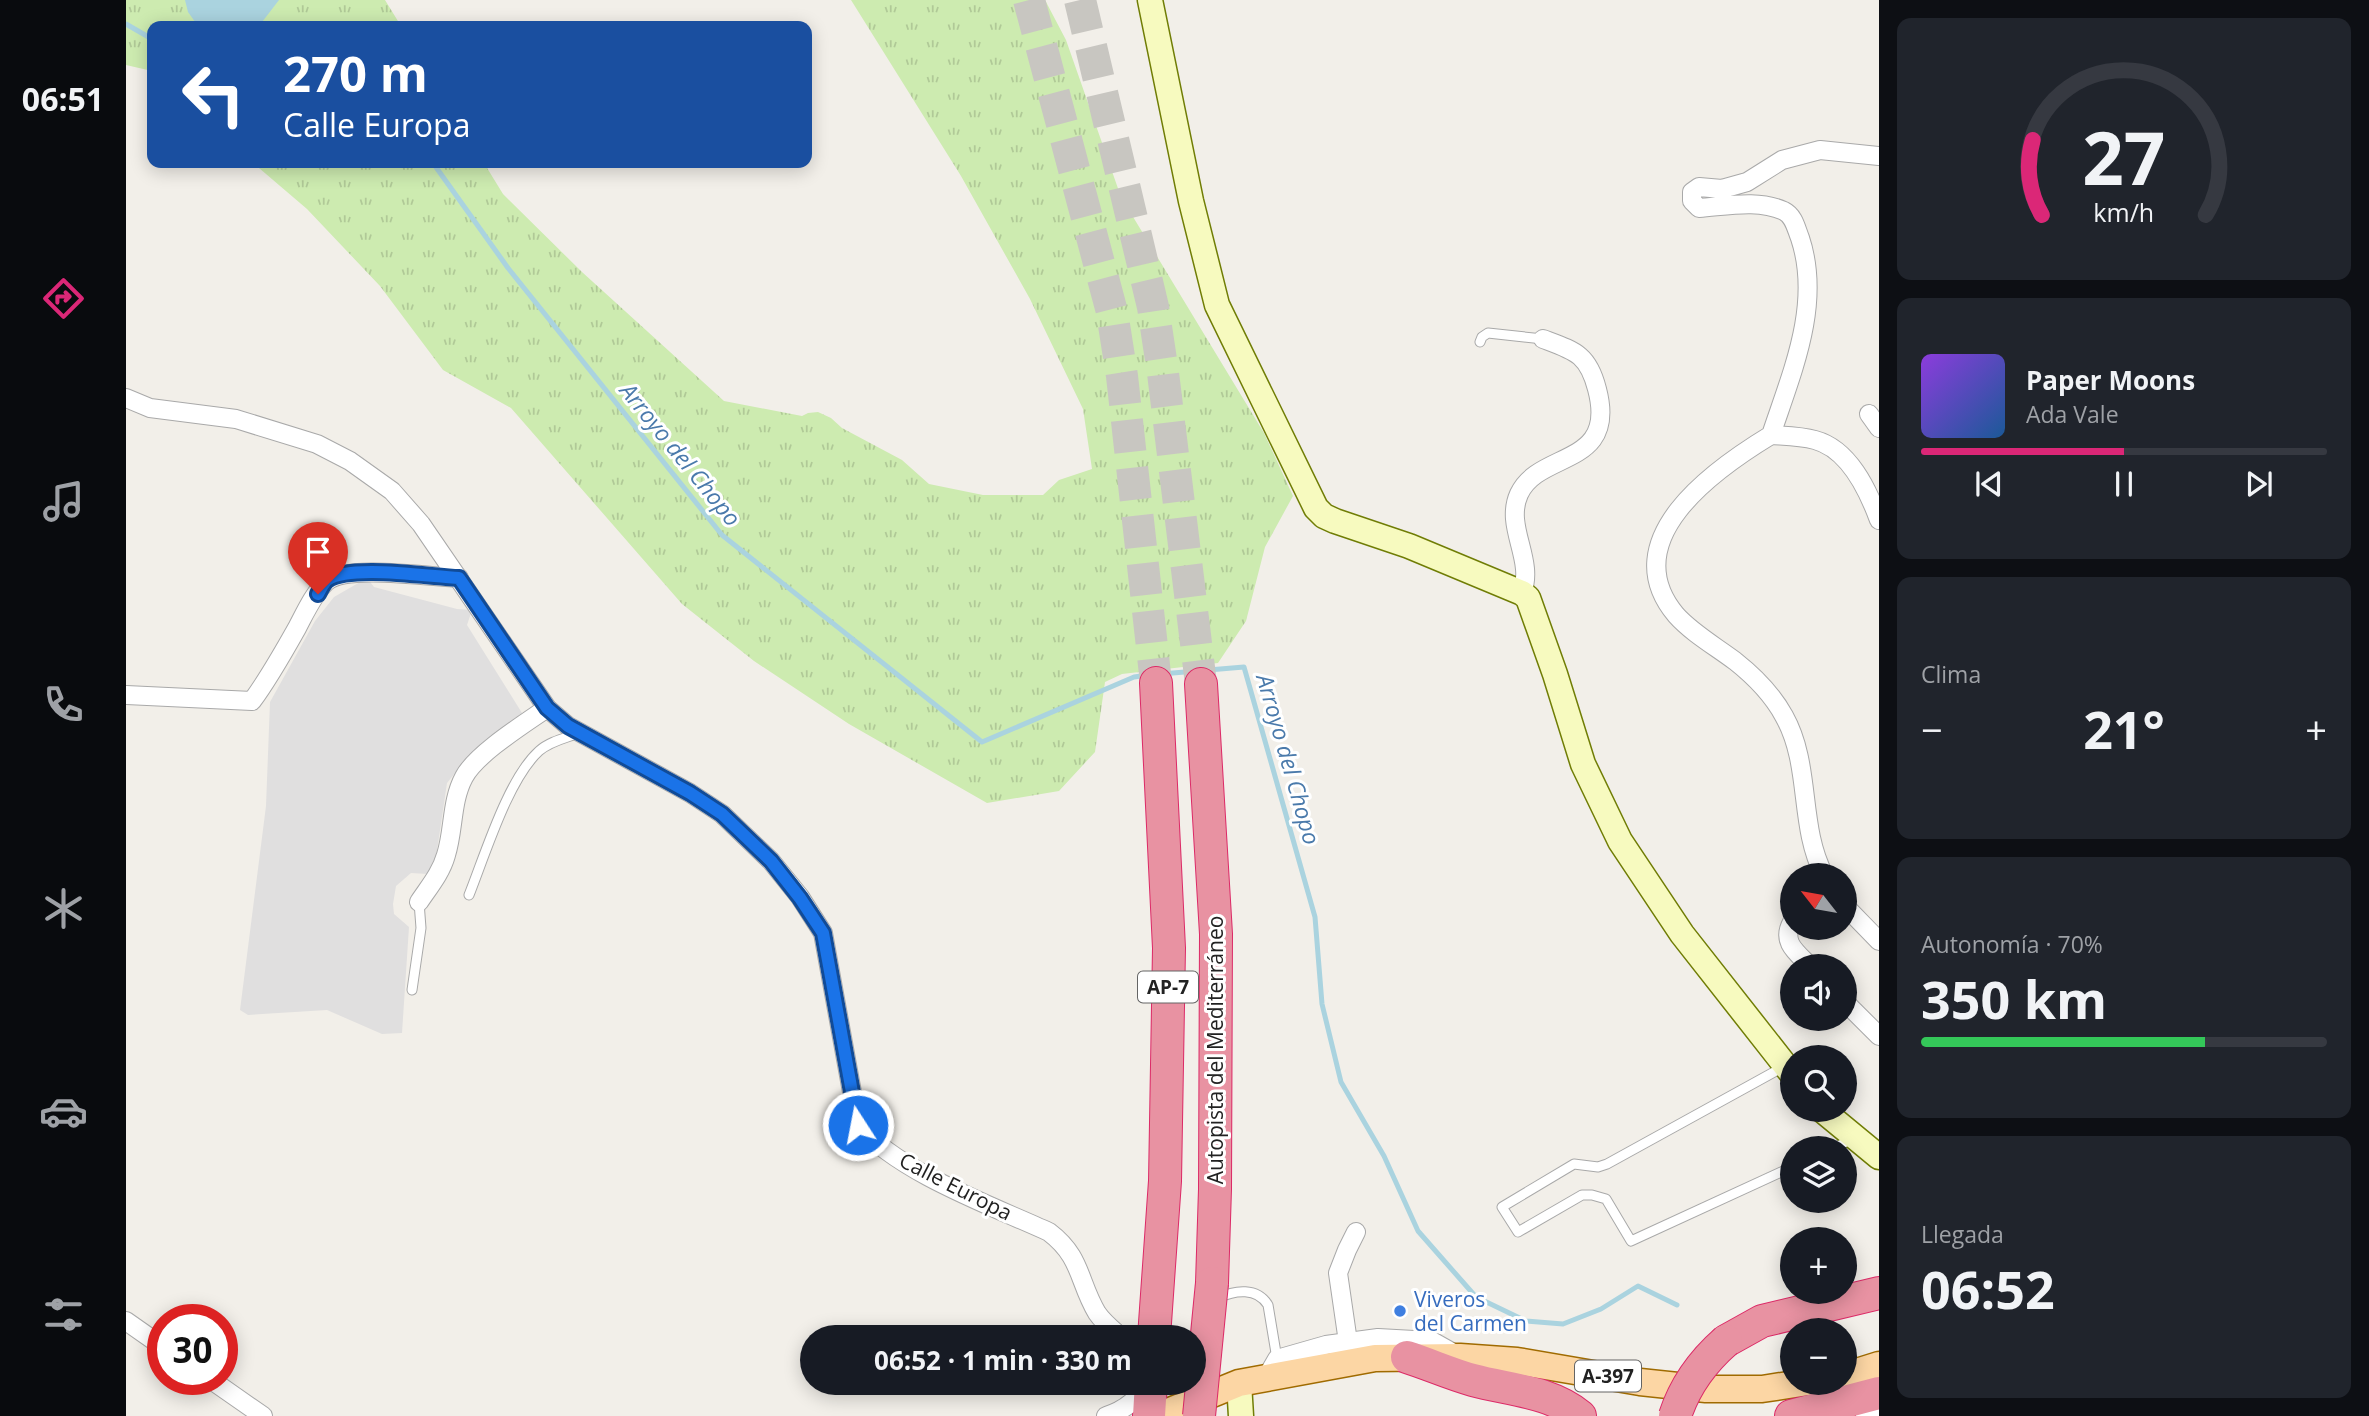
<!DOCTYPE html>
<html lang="es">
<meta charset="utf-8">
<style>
:root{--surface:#171b24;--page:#20242c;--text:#f1f3f6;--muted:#9ea1a6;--line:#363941;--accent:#db2777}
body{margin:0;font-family:"Open Sans",sans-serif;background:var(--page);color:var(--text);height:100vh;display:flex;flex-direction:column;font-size:26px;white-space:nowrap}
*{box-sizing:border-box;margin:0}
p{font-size:23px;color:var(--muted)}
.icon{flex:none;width:38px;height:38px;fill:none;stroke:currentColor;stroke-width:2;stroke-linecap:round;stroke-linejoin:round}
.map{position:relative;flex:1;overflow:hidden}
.panel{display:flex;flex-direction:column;gap:18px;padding:18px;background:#0d0f14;width:490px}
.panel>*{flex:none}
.banner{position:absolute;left:21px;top:21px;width:665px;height:147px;border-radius:14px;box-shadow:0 4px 18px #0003;background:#1a4fa0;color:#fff;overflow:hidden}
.needle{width:46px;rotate:301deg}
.tools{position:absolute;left:1654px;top:863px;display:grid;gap:14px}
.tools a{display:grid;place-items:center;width:77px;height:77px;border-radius:50%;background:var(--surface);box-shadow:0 4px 18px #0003;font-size:35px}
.speed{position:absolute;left:21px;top:1304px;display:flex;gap:14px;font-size:35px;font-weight:700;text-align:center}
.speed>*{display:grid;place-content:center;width:91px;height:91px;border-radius:50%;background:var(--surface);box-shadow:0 4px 18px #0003;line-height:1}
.speed .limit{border:10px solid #d22;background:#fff;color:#111}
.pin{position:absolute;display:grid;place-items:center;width:60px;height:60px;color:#fff;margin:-72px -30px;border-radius:50% 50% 50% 0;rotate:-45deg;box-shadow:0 0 7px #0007}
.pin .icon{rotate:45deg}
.me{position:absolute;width:77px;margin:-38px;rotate:349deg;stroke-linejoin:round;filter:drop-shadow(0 0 5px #0008)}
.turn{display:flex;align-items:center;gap:24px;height:147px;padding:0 21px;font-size:32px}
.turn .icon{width:91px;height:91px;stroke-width:2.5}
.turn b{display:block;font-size:49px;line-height:60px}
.big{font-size:52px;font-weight:700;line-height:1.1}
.panel .card{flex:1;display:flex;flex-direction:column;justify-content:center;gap:10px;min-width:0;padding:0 24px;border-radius:14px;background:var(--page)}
.panel .dial{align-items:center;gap:0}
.dial svg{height:182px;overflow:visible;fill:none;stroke:var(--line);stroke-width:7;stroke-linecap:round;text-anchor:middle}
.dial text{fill:var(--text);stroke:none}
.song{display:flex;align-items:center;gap:21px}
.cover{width:84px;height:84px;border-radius:10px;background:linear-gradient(135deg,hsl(270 70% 55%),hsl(210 70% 35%))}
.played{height:7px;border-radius:4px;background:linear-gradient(90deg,var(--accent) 50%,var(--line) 50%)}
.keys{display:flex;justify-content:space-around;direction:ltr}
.heat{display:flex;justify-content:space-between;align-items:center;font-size:38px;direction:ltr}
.charge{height:10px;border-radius:5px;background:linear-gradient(90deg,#34c759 70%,var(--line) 0)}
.trip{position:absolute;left:674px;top:1325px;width:406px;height:70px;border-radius:35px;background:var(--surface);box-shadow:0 4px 18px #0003;font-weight:700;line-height:70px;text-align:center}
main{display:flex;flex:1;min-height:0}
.dock{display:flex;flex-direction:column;width:126px;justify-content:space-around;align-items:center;background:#090b0e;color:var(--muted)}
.dock .icon{width:49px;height:49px}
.dock .selected{color:var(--accent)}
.dock b{font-size:32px;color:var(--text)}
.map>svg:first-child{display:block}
.residential{fill:#e0dfdf}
.grass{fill:url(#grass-tufts)}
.water{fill:#aad3df}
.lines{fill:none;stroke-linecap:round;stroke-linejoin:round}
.stream{stroke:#aad3df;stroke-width:5}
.highway-tunnel{stroke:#c8c6c1;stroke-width:32;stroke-dasharray:32 16;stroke-linecap:butt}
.lane-casing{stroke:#a9a9a9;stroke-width:11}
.street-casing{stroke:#a9a9a9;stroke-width:20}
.secondary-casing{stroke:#707d05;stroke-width:27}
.primary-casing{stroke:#a06b00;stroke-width:29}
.highway-casing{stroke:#dc2a67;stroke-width:34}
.lane{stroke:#fff;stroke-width:9}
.street{stroke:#fff;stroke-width:18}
.secondary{stroke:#f7fabf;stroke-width:24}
.primary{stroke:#fcd6a4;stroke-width:26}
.highway{stroke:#e892a2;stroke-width:32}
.highway-bridge-casing{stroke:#dc2a67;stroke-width:34;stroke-linecap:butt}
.highway-bridge{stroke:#e892a2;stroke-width:32}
.route-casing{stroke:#114b97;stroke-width:18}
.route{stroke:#1a73e8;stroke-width:12}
.shop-dot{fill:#3f7fe0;stroke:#fff;stroke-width:2.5}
.labels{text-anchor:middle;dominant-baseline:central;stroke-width:6;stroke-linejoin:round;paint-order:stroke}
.shield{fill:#fff;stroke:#646464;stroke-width:2}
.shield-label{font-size:19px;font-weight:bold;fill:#222}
.street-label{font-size:21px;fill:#222;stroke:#fff}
.shop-label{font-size:21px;fill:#366cbe;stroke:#fff;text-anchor:start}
.water-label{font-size:23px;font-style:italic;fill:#4a7aab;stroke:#fff}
</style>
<main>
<nav class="dock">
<b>06:51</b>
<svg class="icon selected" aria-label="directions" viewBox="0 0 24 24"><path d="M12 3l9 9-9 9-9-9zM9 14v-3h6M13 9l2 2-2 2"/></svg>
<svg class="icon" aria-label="music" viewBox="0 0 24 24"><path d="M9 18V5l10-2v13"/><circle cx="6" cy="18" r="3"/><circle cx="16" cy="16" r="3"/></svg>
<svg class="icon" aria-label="phone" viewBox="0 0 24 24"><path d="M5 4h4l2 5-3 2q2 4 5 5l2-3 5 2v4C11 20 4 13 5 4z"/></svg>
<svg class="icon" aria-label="climate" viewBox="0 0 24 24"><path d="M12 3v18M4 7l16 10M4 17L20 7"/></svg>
<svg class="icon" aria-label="car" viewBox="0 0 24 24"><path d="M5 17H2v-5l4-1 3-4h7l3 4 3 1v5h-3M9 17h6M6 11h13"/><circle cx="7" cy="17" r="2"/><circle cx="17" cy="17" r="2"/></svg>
<svg class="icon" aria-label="filters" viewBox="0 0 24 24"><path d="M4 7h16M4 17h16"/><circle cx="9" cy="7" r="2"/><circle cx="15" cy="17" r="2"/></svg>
</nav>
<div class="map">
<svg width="1753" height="1416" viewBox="0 0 1753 1416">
<defs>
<pattern id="grass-tufts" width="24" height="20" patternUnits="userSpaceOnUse" patternTransform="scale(1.75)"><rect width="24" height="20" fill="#cdebb0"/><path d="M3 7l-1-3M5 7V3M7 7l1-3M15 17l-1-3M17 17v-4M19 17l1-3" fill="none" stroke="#b0c997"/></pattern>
</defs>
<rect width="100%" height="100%" fill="#f2efe9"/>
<path class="residential" d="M241,578L248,587L331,609L346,610L341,625L396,713L347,751L321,783L309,864L301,874L285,873L270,886L267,904L268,914L283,927L276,1033L256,1034L201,1010L122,1015L114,1010L140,806L144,702L189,621L208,597Z"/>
<g class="grass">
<path d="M0,0H259L275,26H26V71L0,65Z"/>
<path d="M725,0H919L940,40L995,197L1138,433L1167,496L1139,547L1120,621L1092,663L996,674L979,682L969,752L933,791L861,803L723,724L628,661L556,604L385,408L317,370L254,286L181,209L127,163H358L377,194L456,272L598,401L676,416L682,413L692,412L705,418L716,428L776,460L803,484L857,495H917L933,480L966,469L957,409L904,299L835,176Z"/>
</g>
<path class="water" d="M59,0H153L133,26H72L62,12Z"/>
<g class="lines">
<g class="stream">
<path d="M0,24L26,39"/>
<path d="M307,163L382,268L596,535L856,742L1008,677L1022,675"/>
<path d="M1035,674L1118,667L1189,917L1196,1004L1215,1082L1258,1156L1292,1231L1350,1297L1400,1321L1437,1324L1475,1309L1512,1286L1551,1305"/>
</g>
<g class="highway-tunnel">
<path d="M903,0L986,312L996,376L1030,683"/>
<path d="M954,0L1027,307L1037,373L1075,684"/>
</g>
<defs>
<g id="lane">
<path d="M1354,342L1356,337L1362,333L1417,339"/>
<path d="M343,895C359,855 382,779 413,751C424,741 440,738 453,733"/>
<path d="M286,990L295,928L293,902"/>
<path d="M1659,1066L1481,1164L1472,1167L1448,1164L1376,1207L1392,1232L1456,1195H1466L1480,1199L1505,1241L1666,1167"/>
<path d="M1707,1148L1727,1139"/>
<path d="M1092,1298C1109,1290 1131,1287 1142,1305L1151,1359"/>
</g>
<g id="street">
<path d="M0,398L24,408L110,419L191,444L224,461L266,491L295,524L421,708L442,726L564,793L596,814L645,861L674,897L697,933L732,1125C774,1173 864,1205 923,1232C956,1257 952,1281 971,1313C977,1322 987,1330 995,1337"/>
<path d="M1743,414L1753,428"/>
<path d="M1645,435C1660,436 1675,436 1689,440C1723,449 1742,490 1753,520"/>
<path d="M1396,593C1409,559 1378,527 1393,494C1413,450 1492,468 1471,389C1462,354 1449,351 1417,339"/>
<path d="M0,695L126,701C143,678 157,653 171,628C179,613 188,593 200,582C219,564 305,577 333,578"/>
<path d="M1698,875C1672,825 1686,766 1658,716C1646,694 1628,676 1609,661C1589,646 1566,633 1550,615C1487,540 1589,469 1645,435C1666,372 1696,304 1674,238C1670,228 1668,216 1658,211C1632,199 1601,206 1573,208L1566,201V192L1573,187L1596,189L1621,182L1656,160L1694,150L1753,156"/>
<path d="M293,902C303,887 315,873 320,855C328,830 325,801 338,777C350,754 398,724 421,708"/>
<path d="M1718,905L1753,941"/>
<path d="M1666,922C1655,942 1670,952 1684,966"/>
<path d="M1718,1001L1753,1036"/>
<path d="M0,1321L37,1347"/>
<path d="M1222,1342L1212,1273L1221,1250L1230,1232"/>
<path d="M1140,1378L1151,1359L1200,1345L1252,1338L1306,1341L1331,1355"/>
<path d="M84,1379L137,1416"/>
<path d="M980,1416C1000,1410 1012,1398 1024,1382"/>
<path d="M1739,1416L1753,1409"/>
</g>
<g id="secondary">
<path d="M1024,0L1065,201L1091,305L1190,508L1198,516L1209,521L1283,546L1396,593L1402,598L1429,674L1457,764L1494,841L1556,934L1666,1074"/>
<path d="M1696,1110L1753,1157"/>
<path d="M1113,1383L1115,1416"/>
</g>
<g id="primary">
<path d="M1718,1376L1753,1365"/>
<path d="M1032,1416L1113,1383L1249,1358L1334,1357L1391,1361L1514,1382L1580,1389H1636L1682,1382"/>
</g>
<g id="highway">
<path d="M1075,684L1090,934L1089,1189L1086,1283"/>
<path d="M1028,1337L1039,1181L1043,948L1030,683"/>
<path d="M1600,1341L1636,1321L1753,1293"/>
<path d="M1281,1357C1303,1364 1325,1374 1347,1380C1384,1390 1424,1391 1454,1416"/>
<path d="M1023,1416L1025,1382"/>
<path d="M1665,1416L1753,1393"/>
</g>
</defs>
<use href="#lane" class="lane-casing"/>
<use href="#street" class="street-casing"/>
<use href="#secondary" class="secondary-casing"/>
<use href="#primary" class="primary-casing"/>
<use href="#highway" class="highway-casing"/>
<use href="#lane" class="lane"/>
<use href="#street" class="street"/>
<use href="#secondary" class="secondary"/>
<use href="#primary" class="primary"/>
<use href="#highway" class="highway"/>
<defs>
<g id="highway-bridge">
<path d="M1073,1416L1086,1283"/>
<path d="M1549,1416C1559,1385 1576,1362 1600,1341"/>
</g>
</defs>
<use href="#highway-bridge" class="highway-bridge-casing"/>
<use href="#highway-bridge" class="highway-bridge"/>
</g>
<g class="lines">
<defs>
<path id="route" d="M192,594C194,590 198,583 201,580C224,564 304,577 333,578L421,708L442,726L564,793L596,814L645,861L674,898L697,933L732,1125"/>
</defs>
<use href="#route" class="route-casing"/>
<use href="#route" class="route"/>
</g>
<circle class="shop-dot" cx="1274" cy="1311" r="7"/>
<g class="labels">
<g class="shield">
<rect x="1012" y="971.5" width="60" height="31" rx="5"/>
<rect x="1449" y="1360.5" width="66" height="31" rx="5"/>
</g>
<g class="shield-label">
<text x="1042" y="987">AP-7</text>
<text x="1482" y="1376">A-397</text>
</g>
<g class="street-label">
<text transform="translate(1089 1050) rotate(-90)">Autopista del Mediterráneo</text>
<text transform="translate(830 1186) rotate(27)">Calle Europa</text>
</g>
<g class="shop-label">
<text x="1288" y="1299">Viveros<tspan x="1288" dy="24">del Carmen</tspan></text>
</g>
<g class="water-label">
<text transform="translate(555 454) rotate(51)">Arroyo del Chopo</text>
<text transform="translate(1163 759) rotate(74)">Arroyo del Chopo</text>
</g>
</g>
</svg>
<div class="tools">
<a><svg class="needle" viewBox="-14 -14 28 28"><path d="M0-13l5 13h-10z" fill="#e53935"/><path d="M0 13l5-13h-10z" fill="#9ea1a6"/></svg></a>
<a><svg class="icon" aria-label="sound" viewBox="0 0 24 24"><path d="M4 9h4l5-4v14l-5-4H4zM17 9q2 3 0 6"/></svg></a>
<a><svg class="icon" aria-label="search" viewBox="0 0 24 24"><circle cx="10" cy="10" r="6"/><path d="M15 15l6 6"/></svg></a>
<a><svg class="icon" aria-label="layers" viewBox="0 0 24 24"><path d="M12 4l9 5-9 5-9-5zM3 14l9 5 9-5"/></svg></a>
<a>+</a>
<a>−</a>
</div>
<div class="speed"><div class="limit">30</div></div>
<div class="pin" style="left:192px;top:594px;background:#d93025"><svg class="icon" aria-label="arrive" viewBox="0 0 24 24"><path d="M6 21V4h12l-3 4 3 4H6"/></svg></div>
<svg class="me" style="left:732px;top:1125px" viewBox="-20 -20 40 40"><circle r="17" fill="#1a73e8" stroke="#fff" stroke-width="3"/><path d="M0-11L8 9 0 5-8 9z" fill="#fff"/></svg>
<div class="trip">06:52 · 1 min · 330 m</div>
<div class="banner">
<div class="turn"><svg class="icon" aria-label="left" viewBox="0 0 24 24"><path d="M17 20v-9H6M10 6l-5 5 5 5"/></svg><div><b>270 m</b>Calle Europa</div></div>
</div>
</div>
<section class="panel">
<div class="card dial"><svg viewBox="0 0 100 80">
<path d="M14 69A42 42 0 1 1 86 69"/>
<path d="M14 69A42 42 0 0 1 10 36" stroke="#db2777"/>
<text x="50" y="56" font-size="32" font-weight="700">27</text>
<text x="50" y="72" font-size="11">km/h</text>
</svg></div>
<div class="card">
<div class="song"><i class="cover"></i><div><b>Paper Moons</b><p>Ada Vale</p></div></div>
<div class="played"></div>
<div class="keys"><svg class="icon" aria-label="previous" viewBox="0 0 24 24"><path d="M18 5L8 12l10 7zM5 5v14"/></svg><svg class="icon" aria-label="pause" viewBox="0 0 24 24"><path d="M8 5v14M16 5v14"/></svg><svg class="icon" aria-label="next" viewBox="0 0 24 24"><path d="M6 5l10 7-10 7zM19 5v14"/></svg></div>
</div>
<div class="card"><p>Clima</p>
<div class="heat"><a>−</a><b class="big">21°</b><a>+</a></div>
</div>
<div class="card"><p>Autonomía · 70%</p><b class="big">350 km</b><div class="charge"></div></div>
<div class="card"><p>Llegada</p><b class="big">06:52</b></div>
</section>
</main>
